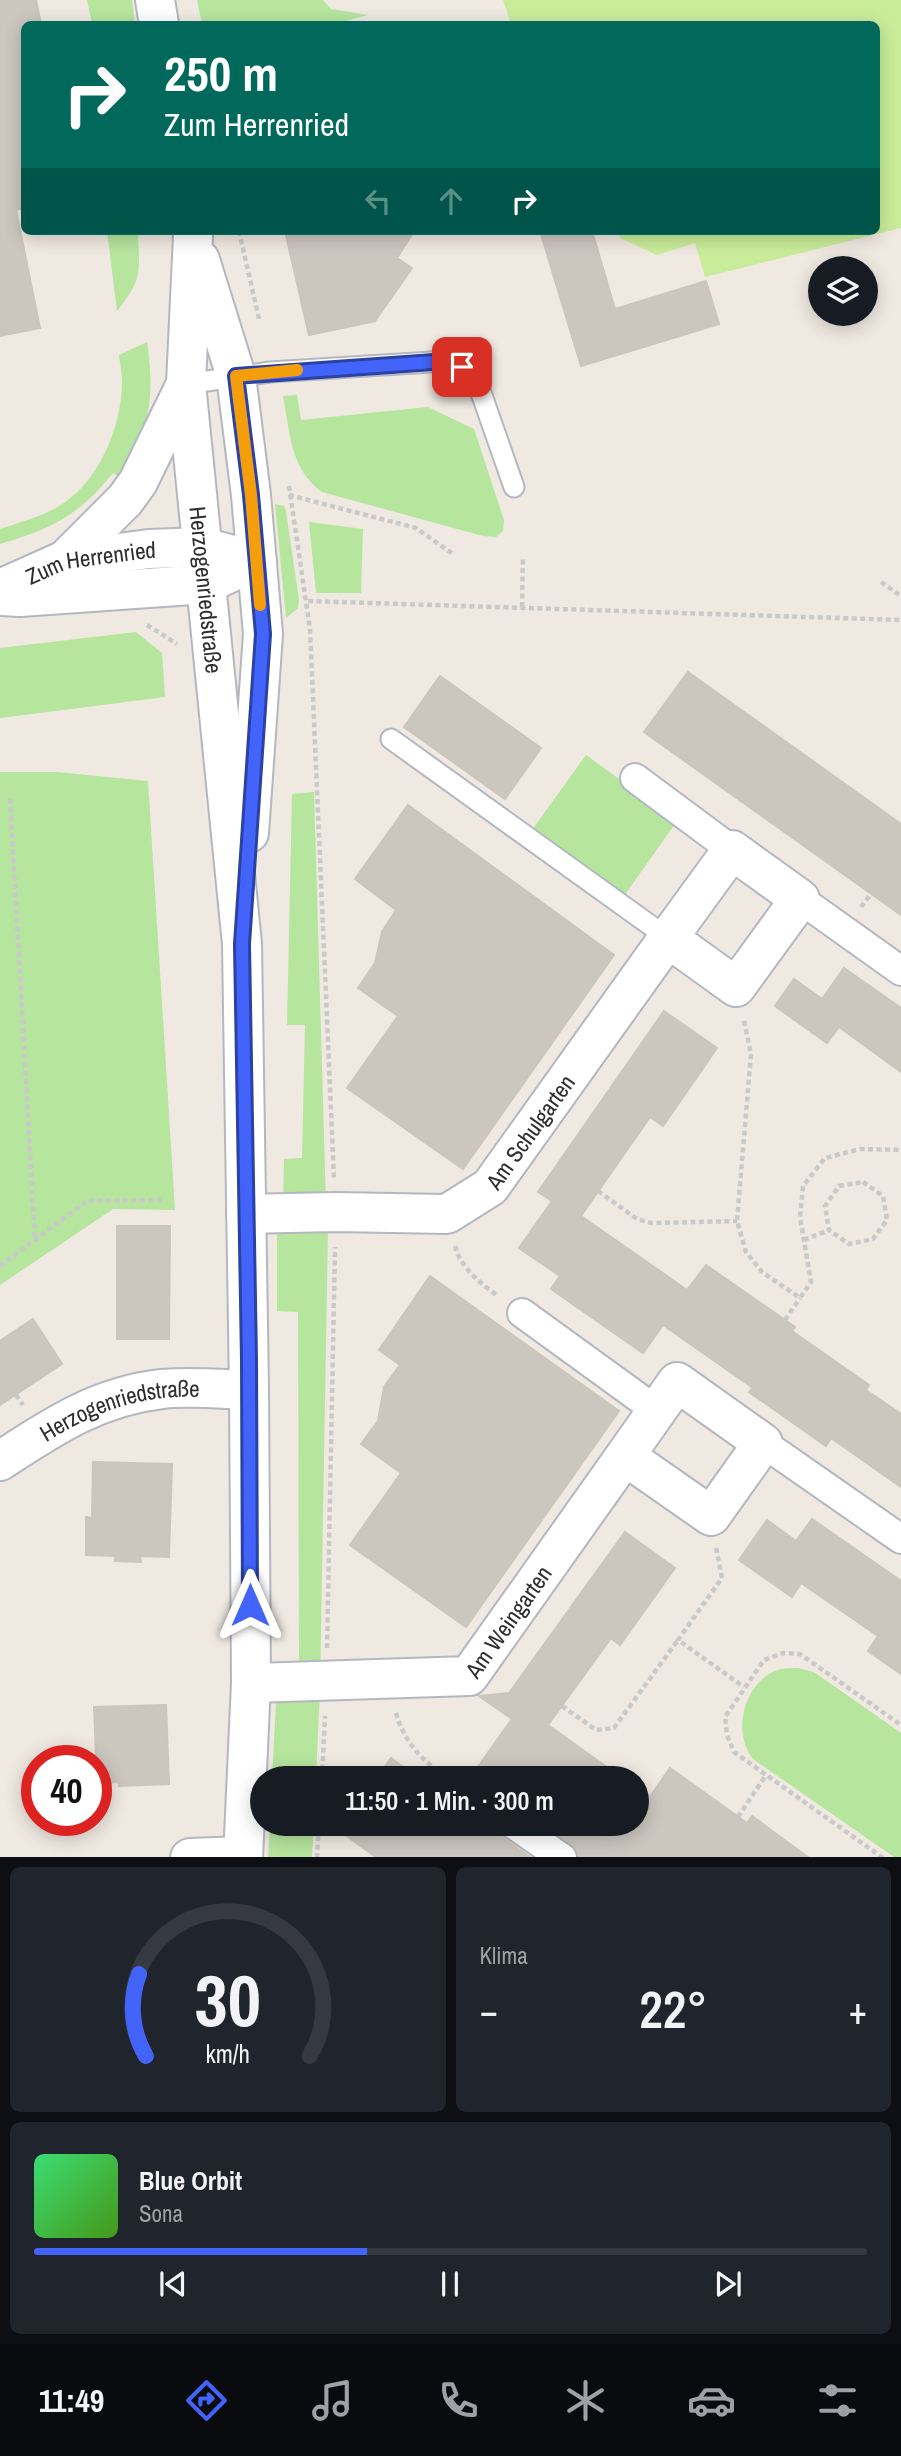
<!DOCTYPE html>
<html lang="de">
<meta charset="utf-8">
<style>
:root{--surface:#171b24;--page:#20242c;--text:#f1f3f6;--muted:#9ea1a6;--line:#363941;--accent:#4264fb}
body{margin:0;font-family:"Archivo Narrow",sans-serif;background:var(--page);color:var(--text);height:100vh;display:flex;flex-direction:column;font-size:26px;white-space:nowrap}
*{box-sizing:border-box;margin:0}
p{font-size:23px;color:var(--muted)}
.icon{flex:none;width:38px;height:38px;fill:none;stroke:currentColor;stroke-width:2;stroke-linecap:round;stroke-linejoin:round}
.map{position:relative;height:1857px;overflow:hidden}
.side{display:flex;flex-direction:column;gap:10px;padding:10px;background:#0d0f14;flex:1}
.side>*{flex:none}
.hud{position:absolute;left:21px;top:21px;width:859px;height:214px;border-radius:10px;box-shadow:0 4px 18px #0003;background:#00695c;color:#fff;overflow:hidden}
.controls{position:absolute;left:808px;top:256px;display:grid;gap:14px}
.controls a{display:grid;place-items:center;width:70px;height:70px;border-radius:50%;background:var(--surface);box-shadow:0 4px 18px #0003;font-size:35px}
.speed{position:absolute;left:21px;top:1745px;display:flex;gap:14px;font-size:35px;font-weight:700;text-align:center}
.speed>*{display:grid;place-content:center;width:91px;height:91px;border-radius:50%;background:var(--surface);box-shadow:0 4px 18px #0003;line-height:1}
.speed .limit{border:10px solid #d22;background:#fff;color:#111}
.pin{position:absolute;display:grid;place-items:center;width:60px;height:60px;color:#fff;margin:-30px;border-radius:14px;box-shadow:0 4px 10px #0006}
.me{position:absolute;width:77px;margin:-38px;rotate:0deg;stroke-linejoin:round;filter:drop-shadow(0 0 5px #0008)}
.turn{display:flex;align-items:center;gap:24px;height:147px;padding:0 28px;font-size:32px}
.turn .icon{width:91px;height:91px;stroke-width:2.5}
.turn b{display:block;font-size:49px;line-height:60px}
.lanes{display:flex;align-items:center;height:66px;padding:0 28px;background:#0003;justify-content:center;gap:35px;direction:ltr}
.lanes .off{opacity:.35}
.big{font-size:52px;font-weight:600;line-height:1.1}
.side .card{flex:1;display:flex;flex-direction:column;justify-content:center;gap:10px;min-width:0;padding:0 24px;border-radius:10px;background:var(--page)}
.side .dial{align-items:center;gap:0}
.dial svg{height:182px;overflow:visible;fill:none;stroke:var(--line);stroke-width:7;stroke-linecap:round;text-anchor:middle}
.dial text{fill:var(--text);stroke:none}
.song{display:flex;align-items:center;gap:21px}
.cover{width:84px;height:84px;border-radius:10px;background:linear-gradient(135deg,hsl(140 70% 55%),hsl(100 70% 35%))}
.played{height:7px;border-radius:4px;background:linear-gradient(90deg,var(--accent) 40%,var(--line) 40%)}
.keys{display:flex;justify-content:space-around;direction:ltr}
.heat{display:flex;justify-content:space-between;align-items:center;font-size:38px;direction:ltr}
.side .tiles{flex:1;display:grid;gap:10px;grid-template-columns:1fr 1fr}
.card:last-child{grid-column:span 2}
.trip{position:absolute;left:250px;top:1766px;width:399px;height:70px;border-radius:35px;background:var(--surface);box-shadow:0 4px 18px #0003;font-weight:600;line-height:70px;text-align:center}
.tab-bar{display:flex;height:112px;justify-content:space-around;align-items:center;background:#090b0e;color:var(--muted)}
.tab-bar .icon{width:49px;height:49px}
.tab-bar .on{color:var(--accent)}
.tab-bar b{font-size:32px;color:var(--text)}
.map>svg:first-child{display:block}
.green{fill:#b6e59e}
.pitch{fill:#c9ec9a}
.building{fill:#cbc7bf;stroke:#cbc5ba;stroke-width:2}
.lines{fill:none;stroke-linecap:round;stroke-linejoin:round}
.service-casing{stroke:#b4b7c1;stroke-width:23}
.pedestrian-casing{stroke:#b4b7c1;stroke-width:32}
.minor-casing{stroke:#b4b7c1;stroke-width:42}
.tertiary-casing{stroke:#b4b7c1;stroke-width:42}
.path{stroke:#c9c9c9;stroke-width:4.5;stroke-dasharray:5 3.5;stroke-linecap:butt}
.service{stroke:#fff;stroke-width:19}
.pedestrian{stroke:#fff;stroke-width:28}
.minor{stroke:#fff;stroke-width:38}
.tertiary{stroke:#fff;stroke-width:38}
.route-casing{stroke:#2b41a3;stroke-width:18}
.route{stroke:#4264fb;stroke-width:12}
.slow{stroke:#f59e0b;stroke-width:12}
.labels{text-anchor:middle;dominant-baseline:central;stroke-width:7;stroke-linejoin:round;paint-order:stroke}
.street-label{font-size:23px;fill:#2e2e2e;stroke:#fff}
</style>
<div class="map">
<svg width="901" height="1858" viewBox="0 0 901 1858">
<rect width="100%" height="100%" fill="#efe9e1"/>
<g class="green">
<path d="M87,0H132L135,24H92Z"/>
<path d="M197,0H323L331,9L368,15L334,24H202Z"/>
<path d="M107,231H138C139,273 144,277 117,311Z"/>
<path d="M147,342C156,403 147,425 125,480L113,473C77,517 53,528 0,544V529C19,523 39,517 56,508C98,485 122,427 122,382C122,373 120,364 119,355Z"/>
<path d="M297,395L301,420L428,407L474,429L504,520L503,531L496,537L483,536L322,492C290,469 290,432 283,396Z"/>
<path d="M275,504L284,506L286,511L299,600L298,608L286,618Z"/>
<path d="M309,522L363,529L361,593H316Z"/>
<path d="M136,632L162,653L165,697L0,718V648Z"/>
<path d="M586,755L677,821L624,896L532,830Z"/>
<path d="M0,772H57L148,781L175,1210L113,1209L0,1285Z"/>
<path d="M314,792L326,1204L283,1203L284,1159L302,1158L305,1025H287L292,794Z"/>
<path d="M277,1231H328L320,1689L316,1778H272L278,1667H299L298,1312L277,1311Z"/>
<path d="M798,1668L814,1672L901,1733V1857H894L753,1759C731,1731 744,1679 781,1669C786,1668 793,1668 798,1668Z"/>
<path d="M270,1824H314L312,1857H268Z"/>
</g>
<path class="pitch" d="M503,0H901V228L705,277L695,243L657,255L620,238L618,231H877V24H511Z"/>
<g class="building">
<path d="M0,0H36L41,24H24V208L16,210L40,328L0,336Z"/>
<path d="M285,231H414L397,258L412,268L375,321L309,335Z"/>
<path d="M540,231H592L615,309L706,281L719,324L581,366Z"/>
<path d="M688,672L901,824V915L644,732Z"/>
<path d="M440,676L541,748L505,799L404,727Z"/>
<path d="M408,805L614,955L463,1169L347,1088L398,1016L358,988L375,963L382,932L396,910L355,879Z"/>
<path d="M844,968L901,1008V1072L839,1027L827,1043L775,1006L794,979L822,999Z"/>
<path d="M664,1011L717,1048L663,1126L650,1117L581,1216L687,1290L706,1265L795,1327L792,1331L869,1385L866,1390L901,1414V1487L831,1438L826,1446L749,1392L753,1388L663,1325L643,1353L551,1289L560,1276L519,1248L552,1201L538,1192Z"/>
<path d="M117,1226H170L169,1339H117Z"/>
<path d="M430,1276L619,1411L466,1627L350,1545L401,1473L361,1444L378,1421L384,1387L400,1365L379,1350Z"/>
<path d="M33,1319L62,1364L0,1405V1341Z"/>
<path d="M93,1462L172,1464L169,1557L140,1556L141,1562L115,1561V1556L86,1555V1517L92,1518Z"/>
<path d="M812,1519L901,1581V1674L868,1651L878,1636L801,1583L792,1597L739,1560L767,1520L796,1541Z"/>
<path d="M625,1532L675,1568L620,1645L611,1638L548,1725L622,1778H470L512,1719L479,1696L509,1693Z"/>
<path d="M166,1705L169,1784L119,1786V1782L97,1783L94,1707Z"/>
<path d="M391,1758L419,1778H377Z"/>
<path d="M670,1768L747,1823L752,1816L809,1858H578L572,1845L551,1830L555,1824H637V1789L649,1798Z"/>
<path d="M345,1824H483L531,1858H377L340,1831Z"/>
</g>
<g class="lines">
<defs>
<g id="service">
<path d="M186,384L270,372L448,361L462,367L479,387L514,487"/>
<path d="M391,739L668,938"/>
</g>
<g id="pedestrian">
<path d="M635,778L732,850"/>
<path d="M800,899L901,971"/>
<path d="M522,1313L657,1411"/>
<path d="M763,1443L901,1539"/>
<path d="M513,1824L562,1858"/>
</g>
<g id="minor">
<path id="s1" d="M0,589L65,560L149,549L202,547L257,561"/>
<path d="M2,596L20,597L206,584L236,570"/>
<path id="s2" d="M246,1214L336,1212L447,1214L490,1187L668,938L736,987L800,899L732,850L668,938"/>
<path id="s3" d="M0,1461C52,1427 98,1396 162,1389C190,1386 221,1389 249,1390"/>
<path id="s4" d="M251,1683L469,1676L625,1456L711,1516L763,1443L677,1382L625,1456"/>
<path d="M190,1858L243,1856"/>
</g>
<g id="tertiary">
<path d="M155,0L159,24"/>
<path id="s5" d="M193,236L186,384L242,944L249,1390L251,1683L243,1858"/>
<path d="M200,260L236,376L251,495L263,634L249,833"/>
<path d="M65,560L125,500L138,482L186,384"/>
</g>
</defs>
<use href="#service" class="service-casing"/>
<use href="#pedestrian" class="pedestrian-casing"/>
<use href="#minor" class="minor-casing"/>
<use href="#tertiary" class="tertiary-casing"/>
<g class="path">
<path d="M239,231L259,319"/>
<path d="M289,486L310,629L334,1179"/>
<path d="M289,495L416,528L453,554"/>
<path d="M881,582L901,596"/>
<path d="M308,601L901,620"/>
<path d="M522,607L523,556"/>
<path d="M147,625L177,644"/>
<path d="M10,799L35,1241"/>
<path d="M861,907L871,894"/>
<path d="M744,1021L751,1054L737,1221L746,1252L762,1272L800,1298L811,1282L800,1217L803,1186L825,1158L860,1149L901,1150"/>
<path d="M863,1182L883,1196L887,1220L873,1239L849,1244L829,1230L825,1206L839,1186Z"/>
<path d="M598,1191L637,1219L652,1223L737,1221"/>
<path d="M804,1240L829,1230"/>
<path d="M455,1246C460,1267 481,1284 498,1296"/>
<path d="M0,1266L87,1201L163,1200"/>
<path d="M785,1320L800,1298"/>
<path d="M16,1395L23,1405"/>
<path d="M716,1548L722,1578L678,1640L744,1687"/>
<path d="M327,1648L335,1247"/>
<path d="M562,1706L596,1730L614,1728L678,1640"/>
<path d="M396,1713C404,1742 423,1762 448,1778"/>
<path d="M322,1778L325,1716"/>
<path d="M738,1817L766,1775"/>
<path d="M317,1858L319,1824"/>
<path d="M883,1858L734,1752L727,1735L725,1717L764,1660L783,1653L800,1654L901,1725"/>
</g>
<use href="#service" class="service"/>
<use href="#pedestrian" class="pedestrian"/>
<use href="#minor" class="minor"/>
<use href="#tertiary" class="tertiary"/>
</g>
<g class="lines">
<defs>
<path id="route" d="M250,1605L249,1360L242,944L263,634L251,495L236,376L448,361L462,367"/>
</defs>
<use href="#route" class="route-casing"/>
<use href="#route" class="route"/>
<path class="slow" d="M260,605L251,495L236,376L297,370"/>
</g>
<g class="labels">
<g class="street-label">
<text stroke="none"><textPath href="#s1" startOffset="96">Zum Herrenried</textPath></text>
<text stroke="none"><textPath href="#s5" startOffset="355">Herzogenriedstraße</textPath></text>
<text stroke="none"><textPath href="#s2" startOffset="320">Am Schulgarten</textPath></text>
<text stroke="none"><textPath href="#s3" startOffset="133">Herzogenriedstraße</textPath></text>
<text stroke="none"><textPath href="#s4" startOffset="285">Am Weingarten</textPath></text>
</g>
</g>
</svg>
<div class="controls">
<a><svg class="icon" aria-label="layers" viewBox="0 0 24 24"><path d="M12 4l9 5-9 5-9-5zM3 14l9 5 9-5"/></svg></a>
</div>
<div class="speed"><div class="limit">40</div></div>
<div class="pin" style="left:462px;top:367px;background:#d93025"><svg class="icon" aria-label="arrive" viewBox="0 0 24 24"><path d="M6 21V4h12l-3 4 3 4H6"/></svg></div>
<svg class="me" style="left:250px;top:1605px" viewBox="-20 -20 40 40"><path d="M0-17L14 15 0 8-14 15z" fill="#4264fb" stroke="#fff" stroke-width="4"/></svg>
<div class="trip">11:50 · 1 Min. · 300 m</div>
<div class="hud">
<div class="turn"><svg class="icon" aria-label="right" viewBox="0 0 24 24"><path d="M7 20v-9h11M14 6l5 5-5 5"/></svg><div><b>250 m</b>Zum Herrenried</div></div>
<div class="lanes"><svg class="icon off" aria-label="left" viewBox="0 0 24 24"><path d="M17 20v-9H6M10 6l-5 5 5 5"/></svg><svg class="icon off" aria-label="ahead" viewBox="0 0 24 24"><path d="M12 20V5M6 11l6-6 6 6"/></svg><svg class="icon" aria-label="right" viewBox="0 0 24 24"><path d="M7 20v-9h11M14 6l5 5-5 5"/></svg></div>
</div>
</div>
<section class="side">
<div class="tiles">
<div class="card dial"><svg viewBox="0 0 100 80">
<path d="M14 69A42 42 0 1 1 86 69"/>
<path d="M14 69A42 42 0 0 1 11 33" stroke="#4264fb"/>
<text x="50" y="56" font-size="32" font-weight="700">30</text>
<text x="50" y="72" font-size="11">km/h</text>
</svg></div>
<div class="card"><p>Klima</p>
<div class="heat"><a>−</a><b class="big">22°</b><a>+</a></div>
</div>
<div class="card">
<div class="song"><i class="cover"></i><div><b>Blue Orbit</b><p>Sona</p></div></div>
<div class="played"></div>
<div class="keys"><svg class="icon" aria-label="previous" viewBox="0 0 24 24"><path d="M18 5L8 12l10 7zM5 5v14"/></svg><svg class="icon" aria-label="pause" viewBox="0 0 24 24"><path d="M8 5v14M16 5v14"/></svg><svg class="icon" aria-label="next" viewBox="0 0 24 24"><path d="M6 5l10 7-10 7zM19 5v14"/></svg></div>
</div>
</div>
</section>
<nav class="tab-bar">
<b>11:49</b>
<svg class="icon on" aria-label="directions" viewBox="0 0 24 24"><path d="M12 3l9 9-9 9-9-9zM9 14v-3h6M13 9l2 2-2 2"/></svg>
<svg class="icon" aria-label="music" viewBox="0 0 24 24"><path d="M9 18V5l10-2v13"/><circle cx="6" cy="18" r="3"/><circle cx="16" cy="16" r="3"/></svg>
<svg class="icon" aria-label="phone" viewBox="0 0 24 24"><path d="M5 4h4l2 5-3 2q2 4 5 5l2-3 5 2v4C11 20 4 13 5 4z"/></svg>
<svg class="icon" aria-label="climate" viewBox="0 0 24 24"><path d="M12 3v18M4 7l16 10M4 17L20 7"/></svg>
<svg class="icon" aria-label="car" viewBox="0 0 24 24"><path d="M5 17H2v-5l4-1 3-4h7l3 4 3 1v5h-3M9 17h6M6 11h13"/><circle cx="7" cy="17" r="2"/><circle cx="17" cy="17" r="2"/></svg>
<svg class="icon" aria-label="filters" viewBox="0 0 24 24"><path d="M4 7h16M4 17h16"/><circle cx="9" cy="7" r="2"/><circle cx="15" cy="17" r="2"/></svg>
</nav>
